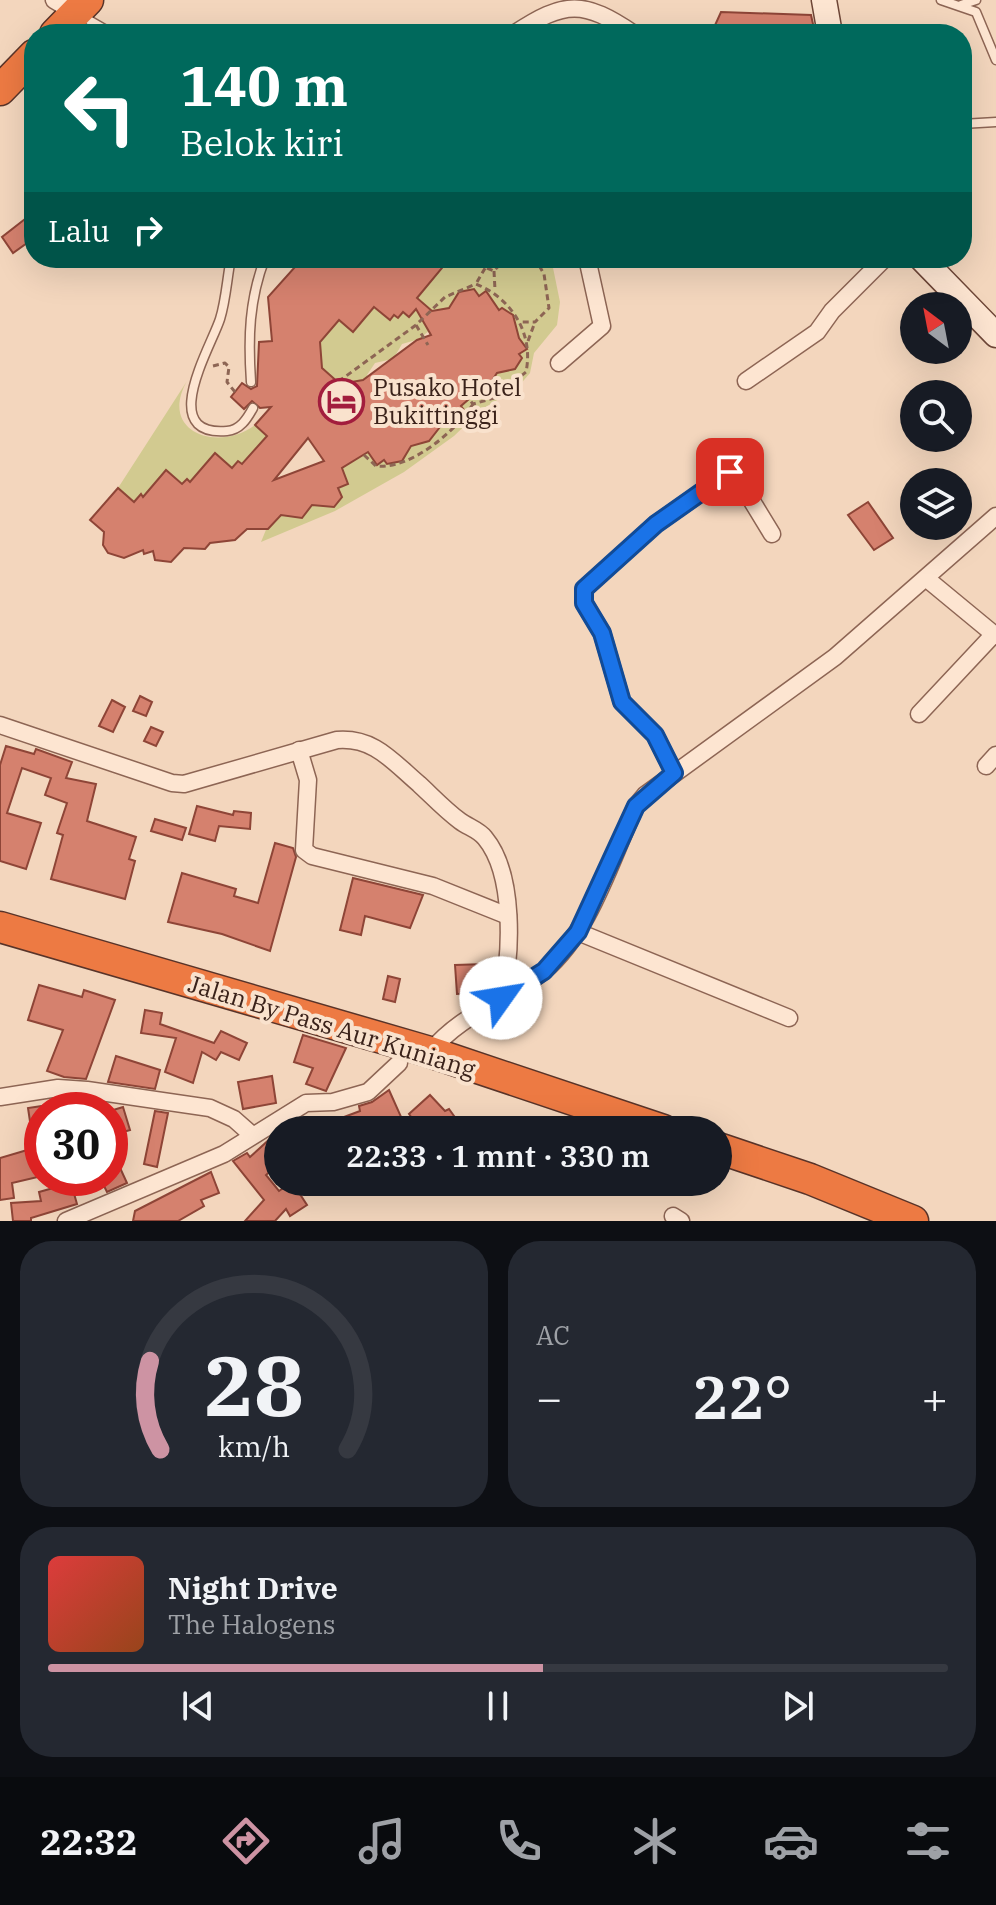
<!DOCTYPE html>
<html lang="id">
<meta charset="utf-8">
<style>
:root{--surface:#171b24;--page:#242831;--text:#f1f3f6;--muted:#9ea1a6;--line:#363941;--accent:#cd93a3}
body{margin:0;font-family:"IBM Plex Serif",serif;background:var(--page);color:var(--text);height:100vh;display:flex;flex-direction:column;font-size:30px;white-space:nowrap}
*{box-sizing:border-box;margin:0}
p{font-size:26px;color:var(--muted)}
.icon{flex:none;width:44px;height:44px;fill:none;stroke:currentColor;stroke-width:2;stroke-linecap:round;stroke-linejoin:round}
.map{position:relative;height:1221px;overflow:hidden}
.drawer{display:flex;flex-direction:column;gap:20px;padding:20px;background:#0d0f14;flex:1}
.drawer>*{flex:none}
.banner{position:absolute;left:24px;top:24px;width:948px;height:244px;border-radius:32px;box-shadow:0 8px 32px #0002;background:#00695c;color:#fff;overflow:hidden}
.needle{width:52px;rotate:328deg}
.controls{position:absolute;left:900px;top:292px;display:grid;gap:16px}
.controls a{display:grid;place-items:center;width:72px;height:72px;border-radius:50%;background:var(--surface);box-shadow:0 8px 32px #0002;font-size:40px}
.speed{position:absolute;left:24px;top:1092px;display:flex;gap:16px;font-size:40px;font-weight:700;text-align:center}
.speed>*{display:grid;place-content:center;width:104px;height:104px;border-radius:50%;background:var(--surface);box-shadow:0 8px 32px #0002;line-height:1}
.speed .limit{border:12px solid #d22;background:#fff;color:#111}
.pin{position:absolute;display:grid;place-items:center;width:68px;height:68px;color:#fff;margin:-34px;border-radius:16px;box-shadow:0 4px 12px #0006}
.me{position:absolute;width:88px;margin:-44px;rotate:58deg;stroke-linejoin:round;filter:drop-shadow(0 0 6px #0008)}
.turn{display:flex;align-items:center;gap:28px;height:168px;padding:0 24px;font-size:36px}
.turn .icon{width:104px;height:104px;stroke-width:2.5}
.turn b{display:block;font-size:56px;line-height:68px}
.then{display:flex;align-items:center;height:76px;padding:0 24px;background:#0003;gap:16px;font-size:30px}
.big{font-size:60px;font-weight:600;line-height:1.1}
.drawer .tile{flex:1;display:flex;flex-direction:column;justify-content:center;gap:12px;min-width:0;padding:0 28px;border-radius:32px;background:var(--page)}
.drawer .dial{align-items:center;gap:0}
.dial svg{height:208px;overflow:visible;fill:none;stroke:var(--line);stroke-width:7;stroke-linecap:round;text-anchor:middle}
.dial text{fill:var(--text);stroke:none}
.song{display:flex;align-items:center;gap:24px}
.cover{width:96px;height:96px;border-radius:12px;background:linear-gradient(135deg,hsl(0 70% 55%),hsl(20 70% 35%))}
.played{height:8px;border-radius:4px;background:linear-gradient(90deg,var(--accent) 55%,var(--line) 55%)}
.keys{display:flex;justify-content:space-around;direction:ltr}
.heat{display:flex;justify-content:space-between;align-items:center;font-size:44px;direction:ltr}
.drawer .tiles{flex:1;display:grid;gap:20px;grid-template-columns:1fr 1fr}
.tile:last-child{grid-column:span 2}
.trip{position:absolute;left:264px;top:1116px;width:468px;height:80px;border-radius:40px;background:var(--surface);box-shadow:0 8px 32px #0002;font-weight:600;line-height:80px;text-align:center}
.tabs{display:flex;height:128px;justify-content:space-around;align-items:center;background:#090b0e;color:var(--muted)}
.tabs .icon{width:56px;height:56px}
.tabs .selected{color:var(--accent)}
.tabs b{font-size:36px;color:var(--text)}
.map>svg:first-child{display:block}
.green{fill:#d2ca90}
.building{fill:#d5816e;stroke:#8e4537;stroke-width:2;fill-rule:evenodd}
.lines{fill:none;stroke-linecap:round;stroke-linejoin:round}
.lane-casing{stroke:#8d6554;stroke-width:11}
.street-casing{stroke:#8d6554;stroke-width:19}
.secondary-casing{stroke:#6e4637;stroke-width:27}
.highway-casing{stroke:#593429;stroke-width:33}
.path{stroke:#8d6554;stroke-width:3;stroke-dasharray:6 4;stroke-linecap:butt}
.lane{stroke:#fde5d1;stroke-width:8}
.street{stroke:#fde5d1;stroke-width:16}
.secondary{stroke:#fde5d1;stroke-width:24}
.highway{stroke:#ed7a43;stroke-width:30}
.route-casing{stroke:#114b97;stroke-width:20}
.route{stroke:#1a73e8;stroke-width:14}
.labels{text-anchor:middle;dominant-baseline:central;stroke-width:8;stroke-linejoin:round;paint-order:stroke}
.poi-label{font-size:24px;fill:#3a221a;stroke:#f9e2cd;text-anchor:start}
.street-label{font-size:24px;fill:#3a221a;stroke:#f9e2cd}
</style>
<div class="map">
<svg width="996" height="1221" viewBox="0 0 996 1221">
<rect width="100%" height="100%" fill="#f3d6bd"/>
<g class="green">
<path d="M429,258H551L560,302L557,325L534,353L530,373L518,387L481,410L454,436L404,472L335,511L261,542L274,510L302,518L310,507L308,500L334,507L342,497L338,488L347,484L342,468L368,452L377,465L384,460L388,464L402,461L408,450L406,446L413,441L416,445L429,441L441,421L445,425L456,422L464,411L461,406L469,399L465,393L473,388L476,392L486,390L494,377L490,372L522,358L519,354L526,349L514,331L513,315L502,308L499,310L486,292L451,316L445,309L433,311L425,322L430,330L424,335L430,344L422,349L416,340L402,344L395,356L400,363L393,367L388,360L375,363L367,375L372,383H347L337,399L336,380L326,372L322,374L320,342L339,320L353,331L360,295L398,318L441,269Z"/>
<path d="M187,381C158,432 218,453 255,425L267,436L242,464L232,468L215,454L190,482L143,497L140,495L134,502L118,488Z"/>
</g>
<g class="building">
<path d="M721,12L811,15L813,24L811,34H711Z"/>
<path d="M34,212V238L13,253L2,237Z"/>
<path d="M303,258H429L442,268L417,298L432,311L449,308L459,292L474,289L479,296L486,291L499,310L502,308L513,315L519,338L527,349L519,354L522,358L515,369L497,373L486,390L466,394L469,399L461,406L464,410L456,422L440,427L429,441L411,446L402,461L387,464L384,460L377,465L368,452L342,468L348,484L338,488L342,497L334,507L312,505L302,518L281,515L268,529H247L235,540L210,543L205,549L184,548L171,562L155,560L153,551L144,554L143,550L124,558L108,553L103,545L104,532L90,520L118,488L134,502L141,494L143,497L166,470L182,484L187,479L190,482L215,453L232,468L238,461L242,464L267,436L255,425L271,407L260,408L252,401L244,409L231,397L242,383L251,389L257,386L259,342L272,341L268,297ZM374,307L390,320L394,315L398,318L403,312L409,317L416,309L431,335L417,340L363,380L340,384L322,368L320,342L339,320L353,332ZM308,438L324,461L274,480Z"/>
<path d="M868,502L893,538L874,550L848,515Z"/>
<path d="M140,696L152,702L146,716L133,711Z"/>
<path d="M112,700L125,707L113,732L99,726Z"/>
<path d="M151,727L163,732L156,746L144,741Z"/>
<path d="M6,746L34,754L36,749L72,762L66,778L96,784L87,821L136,837L129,859L135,861L125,899L51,879L63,835L57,833L67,803L45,795L51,778L22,768L7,813L41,823L26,869L0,861V765Z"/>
<path d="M197,806L233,815L234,811L251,813L250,829L219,826L215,841L189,834Z"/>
<path d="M155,819L186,828L182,840L151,831Z"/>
<path d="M275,843L293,848L296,857L270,951L222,934L168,922L182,873L236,889L234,896L258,903Z"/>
<path d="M353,878L423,895L410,928L365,916L361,935L340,930Z"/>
<path d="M486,964L487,992L457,994L455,965Z"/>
<path d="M388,976L400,979L395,1002L383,999Z"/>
<path d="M39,985L82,997L84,990L115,1000L86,1079L64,1077L47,1071L63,1030L28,1020Z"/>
<path d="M145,1010L162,1013L160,1024L214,1043L221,1031L247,1043L239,1060L221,1052L216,1060L202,1052L193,1083L165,1072L176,1038L141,1033Z"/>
<path d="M303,1035L346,1048L326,1091L306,1084L313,1068L294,1062Z"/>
<path d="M116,1056L160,1070L155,1089L108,1082Z"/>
<path d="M272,1076L276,1103L243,1109L238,1082Z"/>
<path d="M389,1090L402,1119L366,1130H336L333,1121L360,1111L359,1106L372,1102Z"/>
<path d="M430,1095L445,1111L449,1109L464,1130H421L409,1114Z"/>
<path d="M42,1106V1176L12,1183L14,1198L0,1200V1158L34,1148L28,1108Z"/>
<path d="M123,1107L130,1130L116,1134L110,1111Z"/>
<path d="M155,1111L168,1113L157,1167L144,1164Z"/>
<path d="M272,1137L278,1144V1164L266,1175L279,1191L292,1182L307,1205L290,1216L286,1209L275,1221H245L264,1200L233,1161L247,1153L250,1157Z"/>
<path d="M110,1146L127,1183L107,1192L100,1178H110Z"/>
<path d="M211,1172L219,1193L201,1200L204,1206L178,1221H133L135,1211Z"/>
<path d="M71,1183L77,1204L31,1218V1221H13L11,1203L41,1201L39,1192Z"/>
</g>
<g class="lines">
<defs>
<g id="lane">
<path d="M941,0L976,12L996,60"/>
<path d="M961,5L976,0"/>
<path d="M80,15L113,34"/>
<path d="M962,124L996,122"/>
<path d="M231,258C227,278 226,300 220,319C211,347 156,437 227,431C240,430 247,419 253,408"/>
<path d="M251,382C248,338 249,300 265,258"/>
</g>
<g id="street">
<path d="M54,0L76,13"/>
<path d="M514,34C565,0 584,0 634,34"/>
<path d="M559,363L602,326L587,258"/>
<path d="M746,381L817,332L832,311L885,258"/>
<path d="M927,579L996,636"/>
<path d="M919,714L994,634"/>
<path d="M0,725L172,783L184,784L337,740C374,737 392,761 419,784C432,796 445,810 460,821C468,827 479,830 485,838C515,874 512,955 501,998"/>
<path d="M299,750L308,780L304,850L312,856L433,886L508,916"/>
<path d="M986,766L996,755"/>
<path d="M674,773L655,735L622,702L602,633L584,603V589L656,524L730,472L736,475L772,534"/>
<path d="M578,932L789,1018"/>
<path d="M430,1052C463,1012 506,1002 544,971C591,931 610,861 636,806L645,795L835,657L996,516"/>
<path d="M0,1097L58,1088L87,1090L210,1108L234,1119L252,1135"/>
<path d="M673,1216L681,1221"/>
<path d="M66,1221L224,1154L306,1103L333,1102L368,1092L399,1063"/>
</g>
<g id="secondary">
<path d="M824,0L830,34"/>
<path d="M921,258L996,335"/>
</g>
<g id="highway">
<path d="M55,34L88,0"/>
<path d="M0,90L34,55"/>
<path d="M0,927L430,1052L663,1130"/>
<path d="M718,1148L810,1179L913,1221"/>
</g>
</defs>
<use href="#lane" class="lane-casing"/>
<use href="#street" class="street-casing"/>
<use href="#secondary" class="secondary-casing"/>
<use href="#highway" class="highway-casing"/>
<g class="path">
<path d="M487,268L494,271C505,257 519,258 536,260L544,274L549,308L535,322H521"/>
<path d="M494,271L495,290"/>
<path d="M477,282L491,258"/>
<path d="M416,325L428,345"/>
<path d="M528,341L535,322"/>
<path d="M213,366L225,363L229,367L227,382L235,392"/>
<path d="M339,389L334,410L340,426"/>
<path d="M336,392L342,379L416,325L445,297L476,284C511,298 534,333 526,372L494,398L473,404L469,399"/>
<path d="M364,455L376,466C410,470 455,432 473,404"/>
</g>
<use href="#lane" class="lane"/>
<use href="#street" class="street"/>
<use href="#secondary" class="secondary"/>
<use href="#highway" class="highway"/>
</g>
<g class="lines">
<defs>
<path id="route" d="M501,998L544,971L578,932L636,806L674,773L655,735L622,702L602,633L584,603V589L656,524L730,472"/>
</defs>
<use href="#route" class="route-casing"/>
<use href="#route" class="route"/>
</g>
<defs>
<symbol id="hotel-ring" viewBox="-11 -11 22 22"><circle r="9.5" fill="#f9e2cd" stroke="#a21d3d" stroke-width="1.5"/><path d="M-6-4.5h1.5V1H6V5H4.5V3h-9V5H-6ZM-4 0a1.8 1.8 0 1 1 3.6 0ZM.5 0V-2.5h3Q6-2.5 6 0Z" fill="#a21d3d"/></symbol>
</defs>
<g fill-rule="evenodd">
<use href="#hotel-ring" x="316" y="376" width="51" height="51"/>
</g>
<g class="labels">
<g class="poi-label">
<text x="373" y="387">Pusako Hotel<tspan x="373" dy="28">Bukittinggi</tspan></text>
</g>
<g class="street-label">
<text transform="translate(332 1026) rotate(17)">Jalan By Pass Aur Kuniang</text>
</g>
</g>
</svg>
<div class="controls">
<a><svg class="needle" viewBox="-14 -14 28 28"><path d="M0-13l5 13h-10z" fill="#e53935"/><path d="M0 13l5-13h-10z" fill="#9ea1a6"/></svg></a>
<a><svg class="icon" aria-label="search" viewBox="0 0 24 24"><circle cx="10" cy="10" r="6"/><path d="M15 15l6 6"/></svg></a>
<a><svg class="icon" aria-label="layers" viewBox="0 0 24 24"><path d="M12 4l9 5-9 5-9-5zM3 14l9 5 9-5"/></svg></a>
</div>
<div class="speed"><div class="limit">30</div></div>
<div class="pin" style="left:730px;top:472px;background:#d93025"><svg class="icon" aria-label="arrive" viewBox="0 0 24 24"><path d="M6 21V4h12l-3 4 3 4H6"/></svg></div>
<svg class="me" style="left:501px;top:998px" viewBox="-20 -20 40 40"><circle r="19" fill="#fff"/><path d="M0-13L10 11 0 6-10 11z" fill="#1a73e8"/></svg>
<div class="trip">22:33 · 1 mnt · 330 m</div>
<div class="banner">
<div class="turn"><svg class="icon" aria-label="left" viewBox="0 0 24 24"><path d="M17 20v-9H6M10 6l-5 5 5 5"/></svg><div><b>140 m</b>Belok kiri</div></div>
<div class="then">Lalu<svg class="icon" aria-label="right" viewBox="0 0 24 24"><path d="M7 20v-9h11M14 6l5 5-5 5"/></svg></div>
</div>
</div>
<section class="drawer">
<div class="tiles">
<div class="tile dial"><svg viewBox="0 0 100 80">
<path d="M14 69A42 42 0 1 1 86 69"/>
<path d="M14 69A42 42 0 0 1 10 35" stroke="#cd93a3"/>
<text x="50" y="56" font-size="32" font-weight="700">28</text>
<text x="50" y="72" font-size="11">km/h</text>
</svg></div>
<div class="tile"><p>AC</p>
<div class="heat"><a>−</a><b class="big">22°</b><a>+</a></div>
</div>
<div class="tile">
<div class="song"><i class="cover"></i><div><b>Night Drive</b><p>The Halogens</p></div></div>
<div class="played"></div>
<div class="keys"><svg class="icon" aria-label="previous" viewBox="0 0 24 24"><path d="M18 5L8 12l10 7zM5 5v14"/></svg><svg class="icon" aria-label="pause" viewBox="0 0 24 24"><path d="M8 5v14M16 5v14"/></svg><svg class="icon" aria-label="next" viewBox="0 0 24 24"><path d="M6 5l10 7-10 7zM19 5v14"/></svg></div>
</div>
</div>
</section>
<nav class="tabs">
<b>22:32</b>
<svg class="icon selected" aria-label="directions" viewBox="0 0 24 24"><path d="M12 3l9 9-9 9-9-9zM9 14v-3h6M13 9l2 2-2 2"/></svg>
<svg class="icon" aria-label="music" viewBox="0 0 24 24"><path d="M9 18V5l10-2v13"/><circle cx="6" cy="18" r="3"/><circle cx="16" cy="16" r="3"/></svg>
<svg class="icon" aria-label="phone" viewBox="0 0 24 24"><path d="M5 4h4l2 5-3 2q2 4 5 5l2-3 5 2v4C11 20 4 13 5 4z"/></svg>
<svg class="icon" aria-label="climate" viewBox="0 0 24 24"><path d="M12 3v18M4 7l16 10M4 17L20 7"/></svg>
<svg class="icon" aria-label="car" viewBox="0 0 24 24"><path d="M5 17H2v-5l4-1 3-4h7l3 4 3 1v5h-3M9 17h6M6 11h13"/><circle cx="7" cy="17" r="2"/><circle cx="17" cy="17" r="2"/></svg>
<svg class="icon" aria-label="filters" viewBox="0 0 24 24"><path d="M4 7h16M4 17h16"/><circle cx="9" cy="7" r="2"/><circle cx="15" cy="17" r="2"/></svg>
</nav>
